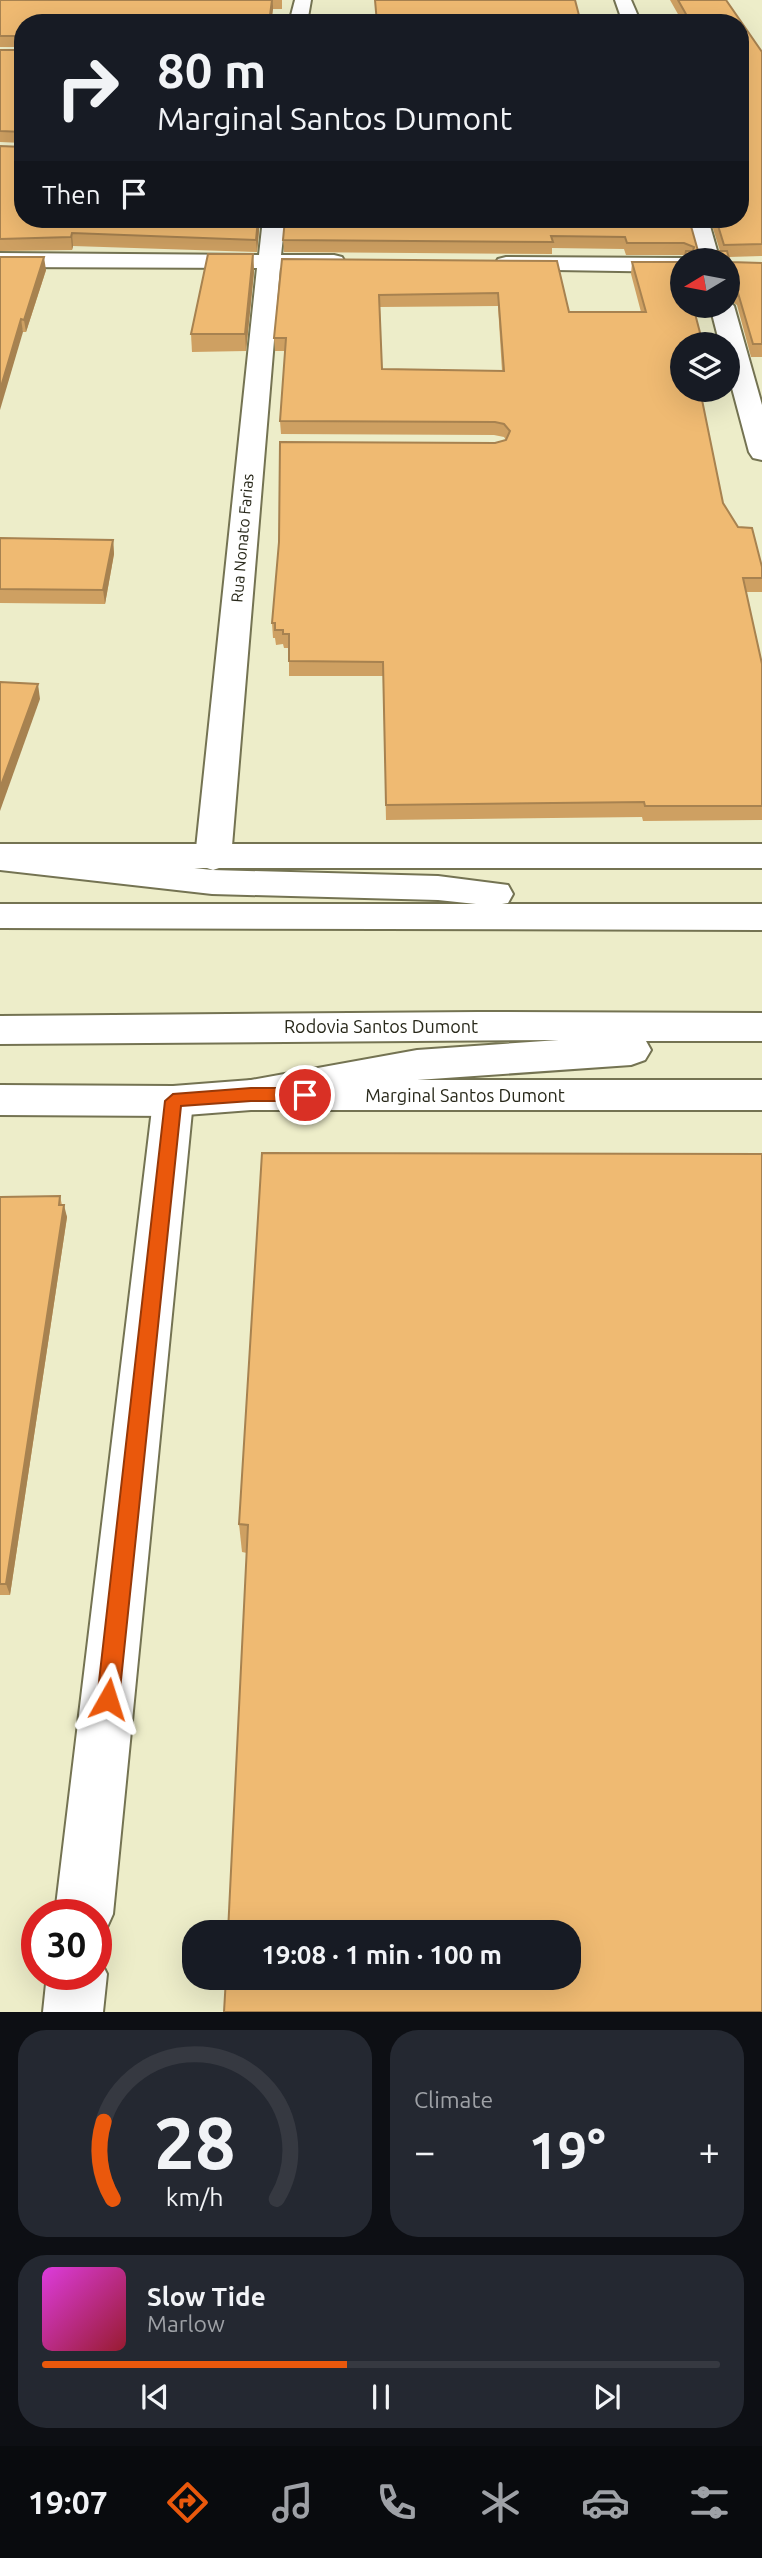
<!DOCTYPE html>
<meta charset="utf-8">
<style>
:root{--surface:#171b24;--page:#242831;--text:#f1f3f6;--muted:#9ea1a6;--line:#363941;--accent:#ea580c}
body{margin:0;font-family:Ubuntu,sans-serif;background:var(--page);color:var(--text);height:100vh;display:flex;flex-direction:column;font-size:26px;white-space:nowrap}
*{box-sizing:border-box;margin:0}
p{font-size:23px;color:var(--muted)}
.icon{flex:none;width:38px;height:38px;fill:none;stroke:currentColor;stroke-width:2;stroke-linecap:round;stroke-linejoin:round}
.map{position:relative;height:2012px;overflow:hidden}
.side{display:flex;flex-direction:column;gap:18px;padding:18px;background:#0d0f14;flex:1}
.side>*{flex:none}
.guide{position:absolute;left:14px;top:14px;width:735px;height:214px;border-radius:28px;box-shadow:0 7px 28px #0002;background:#171b24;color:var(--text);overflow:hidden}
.needle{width:46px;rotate:260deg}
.buttons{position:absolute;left:670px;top:248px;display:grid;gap:14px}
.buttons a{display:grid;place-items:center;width:70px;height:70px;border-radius:50%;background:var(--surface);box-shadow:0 7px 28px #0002;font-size:35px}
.speed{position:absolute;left:21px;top:1899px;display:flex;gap:14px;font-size:35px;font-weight:700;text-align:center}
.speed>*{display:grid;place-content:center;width:91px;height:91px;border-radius:50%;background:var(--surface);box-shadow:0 7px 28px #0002;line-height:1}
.speed .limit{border:10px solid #d22;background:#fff;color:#111}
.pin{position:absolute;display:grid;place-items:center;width:60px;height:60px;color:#fff;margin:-30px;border:4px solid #fff;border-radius:50%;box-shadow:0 2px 7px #0007}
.me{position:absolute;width:77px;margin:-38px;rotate:6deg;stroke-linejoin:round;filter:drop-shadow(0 0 5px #0008)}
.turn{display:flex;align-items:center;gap:24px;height:147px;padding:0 28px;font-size:32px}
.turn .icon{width:91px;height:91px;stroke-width:2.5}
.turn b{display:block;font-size:49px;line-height:60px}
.then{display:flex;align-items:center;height:66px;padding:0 28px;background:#0003;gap:14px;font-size:26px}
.big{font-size:52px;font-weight:700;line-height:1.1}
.side .card{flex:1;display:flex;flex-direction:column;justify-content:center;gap:10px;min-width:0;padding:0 24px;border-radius:28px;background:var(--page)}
.side .dial{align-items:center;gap:0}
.dial svg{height:182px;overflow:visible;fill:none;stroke:var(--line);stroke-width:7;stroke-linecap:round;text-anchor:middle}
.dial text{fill:var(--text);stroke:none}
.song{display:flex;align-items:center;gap:21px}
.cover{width:84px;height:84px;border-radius:10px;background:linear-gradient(135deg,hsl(300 70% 55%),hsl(350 70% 35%))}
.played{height:7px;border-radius:4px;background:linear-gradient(90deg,var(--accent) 45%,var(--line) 45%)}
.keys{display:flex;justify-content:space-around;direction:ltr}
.heat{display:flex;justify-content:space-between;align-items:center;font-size:38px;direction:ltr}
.side .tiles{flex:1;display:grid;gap:18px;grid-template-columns:1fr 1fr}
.card:last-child{grid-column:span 2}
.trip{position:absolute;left:182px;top:1920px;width:399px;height:70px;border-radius:28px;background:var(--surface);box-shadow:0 7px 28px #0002;font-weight:700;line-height:70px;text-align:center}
.dock{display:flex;height:112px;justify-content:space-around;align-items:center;background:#090b0e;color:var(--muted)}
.dock .icon{width:49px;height:49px}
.dock .current{color:var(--accent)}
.dock b{font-size:32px;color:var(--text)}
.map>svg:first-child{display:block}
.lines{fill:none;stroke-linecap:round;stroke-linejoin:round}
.minor-casing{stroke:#747352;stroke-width:4}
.major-casing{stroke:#747352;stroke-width:4}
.highway-casing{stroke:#747352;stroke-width:4}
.minor{fill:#fff;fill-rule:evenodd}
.major{fill:#fff;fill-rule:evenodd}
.highway{fill:#fff;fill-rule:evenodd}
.wall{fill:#cea062;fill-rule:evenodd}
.shaded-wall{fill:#a78250}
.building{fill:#efba72;stroke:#a78250;stroke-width:2;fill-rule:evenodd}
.route{fill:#ea580c;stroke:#983908;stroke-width:2}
.labels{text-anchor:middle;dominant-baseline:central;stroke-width:5;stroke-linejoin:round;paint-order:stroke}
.far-street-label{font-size:16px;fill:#28281a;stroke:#fff}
.street-label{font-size:18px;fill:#28281a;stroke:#fff}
</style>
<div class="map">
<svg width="762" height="2012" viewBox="0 0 762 2012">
<rect width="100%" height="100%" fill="#ededc9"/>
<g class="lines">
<defs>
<g id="minor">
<path d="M295,0H311L307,23H289Z"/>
<path d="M615,0H631L641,23H623Z"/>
<path d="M263,219H285L281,255H334L342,257L345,262L342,267L334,269L280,268L231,858L225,866L213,870L201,866L195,858L257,268L0,267V253L259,255Z"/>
<path d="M686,219H708L720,261H698Z"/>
<path d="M506,257L682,258L690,261H682V272L498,269L495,264L498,259Z"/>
<path d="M728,300L734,306L762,405V460L753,458L749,452L728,373V345H720L710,306H728Z"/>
<path d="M173,1086L187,1090L193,1101L113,1914L104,1934L96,1938V1914H55L153,1101L159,1090Z"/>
<path d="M96,1952L107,1974L103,2012H43L47,1974H96Z"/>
</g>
<g id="major">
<rect x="0" y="844" width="762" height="24"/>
<path d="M251,1080H762V1110H251L173,1116L0,1115V1085L173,1086Z"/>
</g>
<g id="highway">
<path d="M0,846L212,870L438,876L508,885L513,894L508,903L502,904H762V930L0,928V904H476L438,900L212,894L0,870Z"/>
<path d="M477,1012L762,1013V1041H646L651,1050L645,1060L631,1065L417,1080L251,1110L237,1106L231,1095L237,1084L251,1080L417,1050L559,1040L0,1044V1016Z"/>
</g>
</defs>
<use href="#minor" class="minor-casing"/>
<use href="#major" class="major-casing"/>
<use href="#highway" class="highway-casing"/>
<use href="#minor" class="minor"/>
<use href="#major" class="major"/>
<use href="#highway" class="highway"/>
</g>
<g class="wall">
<path d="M0,0H282V9H273L271,23H23V47H0Z"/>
<path d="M670,0H726L762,52V256L729,257L730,262L762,263V357H751L737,305L728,299V261L682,255H626L624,249L552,248V254L284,252L283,240L689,219L698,251H720L710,219H740V23H683Z"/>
<path d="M0,50H23V143L0,142Z"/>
<path d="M0,146L23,219H260L257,252L73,246L72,250L0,251Z"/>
<path d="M253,254L254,272L246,351L192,352L191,334Z"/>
<path d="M0,257L46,270L26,332H23Z"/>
<path d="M282,259L557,261L569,312H641L631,274L632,262L682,345L723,503L762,567V592H746L762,664V820L643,821L642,817L386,820L383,676H289V648H284L283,644L276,645L275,638H273L272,623L495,443L506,440L504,437L494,435L281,434L280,421L285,351H275L274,338ZM498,306L502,371L382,369L380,307Z"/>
<path d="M0,538L113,540L114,554L105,604L0,603Z"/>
<path d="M262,1153L247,1553L242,1552L239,1524Z"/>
<path d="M60,1196L62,1205L67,1217L10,1595H0V1197Z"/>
</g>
<g class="shaded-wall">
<path d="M273,0V9L271,23H269Z"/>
<path d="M258,219H260L257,252L256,240Z"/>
<path d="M72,233L73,246L72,250L71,237Z"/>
<path d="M253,254L254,272L246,351L245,334Z"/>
<path d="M44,257L46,270L26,332L24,320Z"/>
<path d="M21,319L23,332L0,410V390Z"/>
<path d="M113,540L114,554L105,604L103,590Z"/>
<path d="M38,684L40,699L0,811V788Z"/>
<path d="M64,1205L67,1217L10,1595L6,1584Z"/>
</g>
<g class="building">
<path d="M0,0H272L269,23H23V36H0Z"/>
<path d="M375,0H575L581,23H377Z"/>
<path d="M678,0H726L762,52V244L724,245L716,219H740V23H691Z"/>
<path d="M0,50H23V132L0,131Z"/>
<path d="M0,146L23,147V219H258L256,240L72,233L71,237L0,239Z"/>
<path d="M285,219H689L698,251H727L730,262L762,263V344H753L738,293L728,284V261H684L686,251H693L694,247L684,243H627L625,237L551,236L553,242L283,240Z"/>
<path d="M208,254H253L245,334H191Z"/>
<path d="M0,257H44L24,320L21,319L0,390Z"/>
<path d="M282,259L557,261L569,312H646L632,262H682V306H693L703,344L682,345V390H700L723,503L738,527L752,528L762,567V578H743L762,664V806H645L644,802L386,805L383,662L289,661V634H283V630H275V623H272L279,542L280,442L495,443L506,440L510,431L504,424L495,422L280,421L286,338H274ZM498,293L504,371L382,369L379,295Z"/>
<path d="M0,538L113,540L103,590L0,589Z"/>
<path d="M0,682L38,684L0,788Z"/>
<path d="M262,1153L762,1154V2012H224L226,1978H569V1932H228L248,1525L239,1524Z"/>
<path d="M60,1196L59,1205H64L6,1584H0V1197Z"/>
</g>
<path class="route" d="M251,1088H305L313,1095L305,1101H251L181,1106L119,1699L115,1707L108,1710L100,1707L97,1699L165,1101L173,1094Z"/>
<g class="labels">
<g class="far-street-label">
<text transform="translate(242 538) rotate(-85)">Rua Nonato Farias</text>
</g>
<g class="street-label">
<text x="381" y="1026">Rodovia Santos Dumont</text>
<text x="465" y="1095">Marginal Santos Dumont</text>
</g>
</g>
</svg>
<div class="buttons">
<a><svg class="needle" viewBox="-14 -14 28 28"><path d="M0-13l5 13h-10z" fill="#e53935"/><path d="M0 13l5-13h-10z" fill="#9ea1a6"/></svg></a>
<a><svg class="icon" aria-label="layers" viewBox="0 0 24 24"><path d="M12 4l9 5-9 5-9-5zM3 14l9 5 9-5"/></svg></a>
</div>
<div class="speed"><div class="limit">30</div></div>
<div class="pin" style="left:305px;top:1095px;background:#d93025"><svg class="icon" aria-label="arrive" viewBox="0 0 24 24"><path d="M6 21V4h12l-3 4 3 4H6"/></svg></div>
<svg class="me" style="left:108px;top:1699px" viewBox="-20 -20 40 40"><path d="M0-17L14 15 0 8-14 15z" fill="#ea580c" stroke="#fff" stroke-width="4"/></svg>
<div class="trip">19:08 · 1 min · 100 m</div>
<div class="guide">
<div class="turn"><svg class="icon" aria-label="right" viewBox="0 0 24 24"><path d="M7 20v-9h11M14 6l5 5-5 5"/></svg><div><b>80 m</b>Marginal Santos Dumont</div></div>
<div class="then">Then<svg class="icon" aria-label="arrive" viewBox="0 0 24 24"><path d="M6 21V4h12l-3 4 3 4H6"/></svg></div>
</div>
</div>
<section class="side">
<div class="tiles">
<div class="card dial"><svg viewBox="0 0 100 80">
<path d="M14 69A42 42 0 1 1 86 69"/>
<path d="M14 69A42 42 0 0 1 10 35" stroke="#ea580c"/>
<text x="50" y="56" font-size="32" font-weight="700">28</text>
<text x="50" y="72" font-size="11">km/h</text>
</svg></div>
<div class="card"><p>Climate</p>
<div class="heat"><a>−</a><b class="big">19°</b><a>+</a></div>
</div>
<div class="card">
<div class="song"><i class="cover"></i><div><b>Slow Tide</b><p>Marlow</p></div></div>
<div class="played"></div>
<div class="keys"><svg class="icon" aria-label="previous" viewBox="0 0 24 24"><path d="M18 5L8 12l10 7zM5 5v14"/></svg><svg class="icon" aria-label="pause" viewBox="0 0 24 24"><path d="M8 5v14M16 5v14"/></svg><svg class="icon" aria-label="next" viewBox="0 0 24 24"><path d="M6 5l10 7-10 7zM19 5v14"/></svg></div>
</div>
</div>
</section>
<nav class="dock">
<b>19:07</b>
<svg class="icon current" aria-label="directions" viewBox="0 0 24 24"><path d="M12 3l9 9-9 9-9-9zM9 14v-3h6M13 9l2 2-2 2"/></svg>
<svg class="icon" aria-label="music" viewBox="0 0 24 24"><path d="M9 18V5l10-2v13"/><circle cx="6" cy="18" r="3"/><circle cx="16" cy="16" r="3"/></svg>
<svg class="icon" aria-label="phone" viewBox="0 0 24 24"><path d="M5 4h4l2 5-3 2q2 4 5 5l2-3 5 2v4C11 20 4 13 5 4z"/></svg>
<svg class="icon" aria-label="climate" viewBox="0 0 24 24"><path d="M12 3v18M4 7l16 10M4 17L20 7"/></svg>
<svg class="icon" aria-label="car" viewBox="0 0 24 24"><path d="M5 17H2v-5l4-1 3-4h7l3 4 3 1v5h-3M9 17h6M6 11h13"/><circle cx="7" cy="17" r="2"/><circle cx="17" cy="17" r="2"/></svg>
<svg class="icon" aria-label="filters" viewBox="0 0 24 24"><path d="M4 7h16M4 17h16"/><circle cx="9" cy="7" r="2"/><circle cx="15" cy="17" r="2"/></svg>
</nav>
